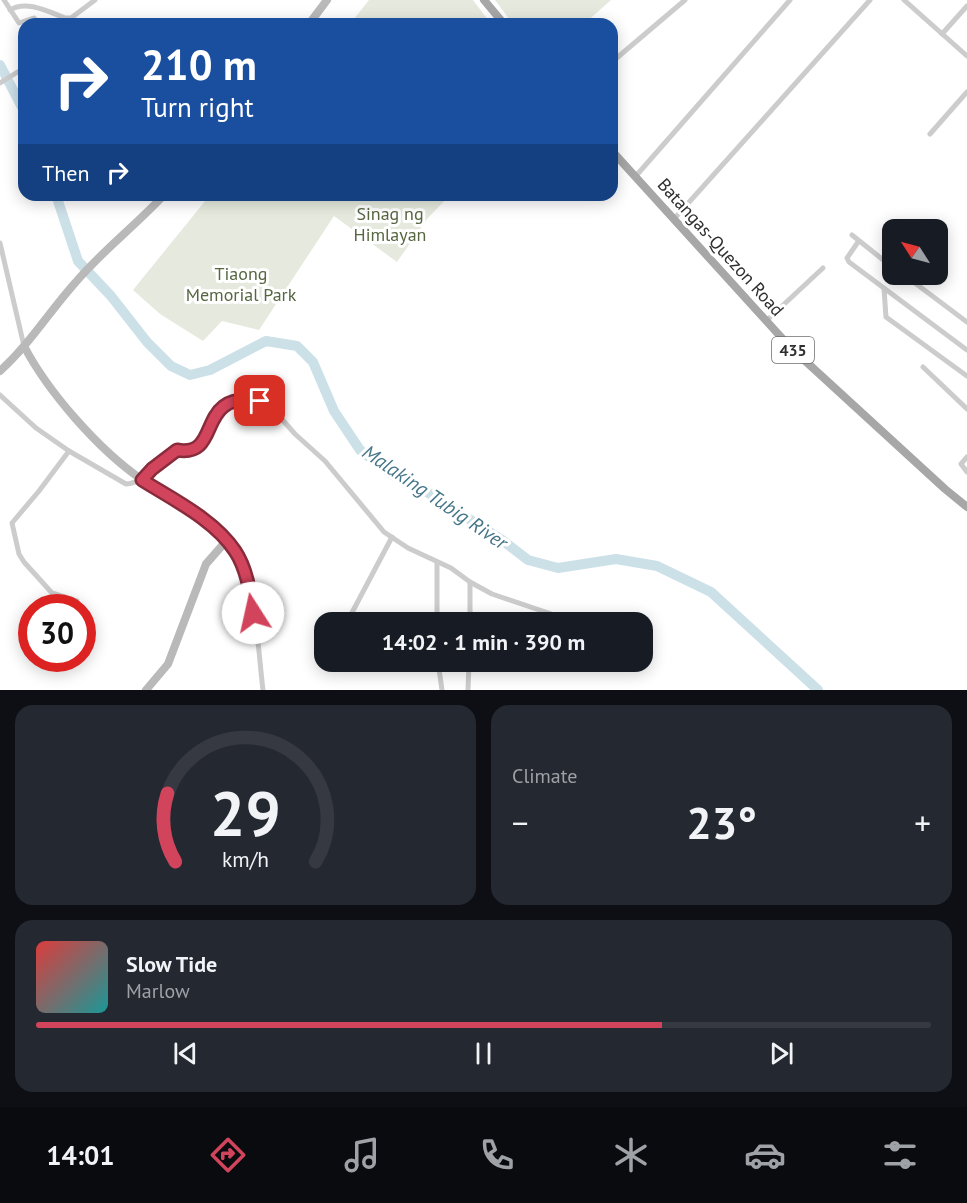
<!DOCTYPE html>
<meta charset="utf-8">
<style>
:root{--surface:#171b24;--page:#242831;--text:#f1f3f6;--muted:#9ea1a6;--line:#363941;--accent:#d2445c}
body{margin:0;font-family:"PT Sans",sans-serif;background:var(--page);color:var(--text);height:100vh;display:flex;flex-direction:column;font-size:22px;white-space:nowrap}
*{box-sizing:border-box;margin:0}
p{font-size:20px;color:var(--muted)}
.icon{flex:none;width:33px;height:33px;fill:none;stroke:currentColor;stroke-width:2;stroke-linecap:round;stroke-linejoin:round}
.map{position:relative;height:690px;overflow:hidden}
.side{display:flex;flex-direction:column;gap:15px;padding:15px;background:#0d0f14;flex:1}
.side>*{flex:none}
.banner{position:absolute;left:18px;top:18px;width:600px;height:183px;border-radius:18px;box-shadow:0 3px 15px #0003;background:#1a4fa0;color:#fff;overflow:hidden}
.needle{width:39px;rotate:306deg}
.fabs{position:absolute;left:882px;top:219px;display:grid;gap:12px}
.fabs a{display:grid;place-items:center;width:66px;height:66px;border-radius:12px;background:var(--surface);box-shadow:0 3px 15px #0003;font-size:30px}
.speed{position:absolute;left:18px;top:594px;display:flex;gap:12px;font-size:30px;font-weight:700;text-align:center}
.speed>*{display:grid;place-content:center;width:78px;height:78px;border-radius:50%;background:var(--surface);box-shadow:0 3px 15px #0003;line-height:1}
.speed .limit{border:9px solid #d22;background:#fff;color:#111}
.pin{position:absolute;display:grid;place-items:center;width:51px;height:51px;color:#fff;margin:-26px;border-radius:12px;box-shadow:0 3px 9px #0006}
.me{position:absolute;width:66px;margin:-33px;rotate:350deg;stroke-linejoin:round;filter:drop-shadow(0 0 4px #0008)}
.turn{display:flex;align-items:center;gap:21px;height:126px;padding:0 24px;font-size:27px}
.turn .icon{width:78px;height:78px;stroke-width:2.5}
.turn b{display:block;font-size:42px;line-height:51px}
.then{display:flex;align-items:center;height:57px;padding:0 24px;background:#0003;gap:12px;font-size:22px}
.big{font-size:45px;font-weight:800;line-height:1.1}
.side .widget{flex:1;display:flex;flex-direction:column;justify-content:center;gap:9px;min-width:0;padding:0 21px;border-radius:18px;background:var(--page)}
.side .dial{align-items:center;gap:0}
.dial svg{height:156px;overflow:visible;fill:none;stroke:var(--line);stroke-width:7;stroke-linecap:round;text-anchor:middle}
.dial text{fill:var(--text);stroke:none}
.song{display:flex;align-items:center;gap:18px}
.cover{width:72px;height:72px;border-radius:9px;background:linear-gradient(135deg,hsl(0 70% 55%),hsl(180 70% 35%))}
.played{height:6px;border-radius:3px;background:linear-gradient(90deg,var(--accent) 70%,var(--line) 70%)}
.keys{display:flex;justify-content:space-around;direction:ltr}
.heat{display:flex;justify-content:space-between;align-items:center;font-size:33px;direction:ltr}
.side .tiles{flex:1;display:grid;gap:15px;grid-template-columns:1fr 1fr}
.widget:last-child{grid-column:span 2}
.trip{position:absolute;left:314px;top:612px;width:339px;height:60px;border-radius:18px;background:var(--surface);box-shadow:0 3px 15px #0003;font-weight:800;line-height:60px;text-align:center}
.tab-bar{display:flex;height:96px;justify-content:space-around;align-items:center;background:#090b0e;color:var(--muted)}
.tab-bar .icon{width:42px;height:42px}
.tab-bar .selected{color:var(--accent)}
.tab-bar b{font-size:27px;color:var(--text)}
.map>svg:first-child{display:block}
.green{fill:#e6eade}
.lines{fill:none;stroke-linecap:round;stroke-linejoin:round}
.river{stroke:#cce0e8;stroke-width:10}
.street{stroke:#ccc;stroke-width:5}
.secondary{stroke:#b9b9b9;stroke-width:8}
.primary{stroke:#a7a7a7;stroke-width:8}
.route-casing{stroke:#882c3c;stroke-width:15}
.route{stroke:#d2445c;stroke-width:10}
.labels{text-anchor:middle;dominant-baseline:central;stroke-width:6;stroke-linejoin:round;paint-order:stroke}
.shield{fill:#fff;stroke:#6d6d6d;stroke-width:1.5}
.shield-label{font-size:16px;font-weight:bold;fill:#2f2f2f}
.park-label{font-size:18px;fill:#566641;stroke:#fff}
.street-label{font-size:18px;fill:#2f2f2f;stroke:#fff}
.water-label{font-size:20px;font-style:italic;fill:#457588;stroke:#fff}
</style>
<div class="map">
<svg width="967" height="690" viewBox="0 0 967 690">
<rect width="100%" height="100%" fill="#fff"/>
<g class="green">
<path d="M369,0H473L491,24H350Z"/>
<path d="M495,0H611L584,24H513Z"/>
<path d="M210,195H450L427,219L397,262L334,216L259,330L222,321L203,341L160,314L133,290Z"/>
</g>
<g class="lines">
<g class="river">
<path d="M0,65L24,111"/>
<path d="M56,195L78,261L111,296L147,342L171,366L190,375L210,370L266,341L297,346L313,362L334,411L360,450L393,475L422,489L502,540L528,560L558,568L616,559L657,566L711,592L818,690"/>
</g>
<g class="street">
<path d="M4,0L19,23L34,18L39,24"/>
<path d="M904,0L967,56"/>
<path d="M10,10C26,0 47,11 65,18H71L95,0"/>
<path d="M942,34L967,6"/>
<path d="M612,62L685,0"/>
<path d="M0,83L24,68"/>
<path d="M930,134L967,92"/>
<path d="M635,177L790,0"/>
<path d="M674,219L870,0"/>
<path d="M852,235L892,267"/>
<path d="M858,242L847,258L849,262L967,350"/>
<path d="M0,243L24,346"/>
<path d="M903,274L967,322"/>
<path d="M884,289L886,317L967,376"/>
<path d="M766,321L823,268"/>
<path d="M923,367L967,409"/>
<path d="M0,395L36,428L69,451L126,484C144,483 161,461 177,451L189,452L199,448L218,410L228,402L245,398L260,401L272,408L295,434L325,461L384,532L408,548L451,568L470,582L492,594L575,622"/>
<path d="M69,451L39,491L12,523L19,554L24,562L52,593L77,601"/>
<path d="M967,457L961,464L967,472"/>
<path d="M227,540C257,580 257,641 263,690"/>
<path d="M437,563V622"/>
<path d="M347,622L392,537"/>
<path d="M470,622V582"/>
<path d="M438,662L442,690"/>
<path d="M468,690L469,662"/>
</g>
<g class="secondary">
<path d="M309,24L327,0"/>
<path d="M24,346C48,392 98,449 141,479C169,499 204,514 227,540L206,564L168,664L146,690"/>
<path d="M0,371C29,345 49,312 75,283C102,251 135,226 164,195"/>
</g>
<g class="primary">
<path d="M484,0L504,24"/>
<path d="M612,151L790,347L945,489L967,507"/>
</g>
</g>
<g class="lines">
<defs>
<path id="route" d="M253,613C250,592 247,569 235,551C215,520 172,499 142,480L152,469L177,450C224,458 193,390 260,401"/>
</defs>
<use href="#route" class="route-casing"/>
<use href="#route" class="route"/>
</g>
<g class="labels">
<rect class="shield" x="772" y="337" width="42" height="26" rx="4.5"/>
<g class="shield-label">
<text x="793" y="350">435</text>
</g>
<g class="park-label">
<text x="390" y="213">Sinag ng<tspan x="390" dy="21">Himlayan</tspan></text>
<text x="241" y="273">Tiaong<tspan x="241" dy="21">Memorial Park</tspan></text>
</g>
<g class="street-label">
<text transform="translate(721 247) rotate(48)">Batangas-Quezon Road</text>
</g>
<g class="water-label">
<text transform="translate(435 497) rotate(34)">Malaking Tubig River</text>
</g>
</g>
</svg>
<div class="fabs">
<a><svg class="needle" viewBox="-14 -14 28 28"><path d="M0-13l5 13h-10z" fill="#e53935"/><path d="M0 13l5-13h-10z" fill="#9ea1a6"/></svg></a>
</div>
<div class="speed"><div class="limit">30</div></div>
<div class="pin" style="left:260px;top:401px;background:#d93025"><svg class="icon" aria-label="arrive" viewBox="0 0 24 24"><path d="M6 21V4h12l-3 4 3 4H6"/></svg></div>
<svg class="me" style="left:253px;top:613px" viewBox="-20 -20 40 40"><circle r="19" fill="#fff"/><path d="M0-13L10 11 0 6-10 11z" fill="#d2445c"/></svg>
<div class="trip">14:02 · 1 min · 390 m</div>
<div class="banner">
<div class="turn"><svg class="icon" aria-label="right" viewBox="0 0 24 24"><path d="M7 20v-9h11M14 6l5 5-5 5"/></svg><div><b>210 m</b>Turn right</div></div>
<div class="then">Then<svg class="icon" aria-label="right" viewBox="0 0 24 24"><path d="M7 20v-9h11M14 6l5 5-5 5"/></svg></div>
</div>
</div>
<section class="side">
<div class="tiles">
<div class="widget dial"><svg viewBox="0 0 100 80">
<path d="M14 69A42 42 0 1 1 86 69"/>
<path d="M14 69A42 42 0 0 1 10 34" stroke="#d2445c"/>
<text x="50" y="56" font-size="32" font-weight="700">29</text>
<text x="50" y="72" font-size="11">km/h</text>
</svg></div>
<div class="widget"><p>Climate</p>
<div class="heat"><a>−</a><b class="big">23°</b><a>+</a></div>
</div>
<div class="widget">
<div class="song"><i class="cover"></i><div><b>Slow Tide</b><p>Marlow</p></div></div>
<div class="played"></div>
<div class="keys"><svg class="icon" aria-label="previous" viewBox="0 0 24 24"><path d="M18 5L8 12l10 7zM5 5v14"/></svg><svg class="icon" aria-label="pause" viewBox="0 0 24 24"><path d="M8 5v14M16 5v14"/></svg><svg class="icon" aria-label="next" viewBox="0 0 24 24"><path d="M6 5l10 7-10 7zM19 5v14"/></svg></div>
</div>
</div>
</section>
<nav class="tab-bar">
<b>14:01</b>
<svg class="icon selected" aria-label="directions" viewBox="0 0 24 24"><path d="M12 3l9 9-9 9-9-9zM9 14v-3h6M13 9l2 2-2 2"/></svg>
<svg class="icon" aria-label="music" viewBox="0 0 24 24"><path d="M9 18V5l10-2v13"/><circle cx="6" cy="18" r="3"/><circle cx="16" cy="16" r="3"/></svg>
<svg class="icon" aria-label="phone" viewBox="0 0 24 24"><path d="M5 4h4l2 5-3 2q2 4 5 5l2-3 5 2v4C11 20 4 13 5 4z"/></svg>
<svg class="icon" aria-label="climate" viewBox="0 0 24 24"><path d="M12 3v18M4 7l16 10M4 17L20 7"/></svg>
<svg class="icon" aria-label="car" viewBox="0 0 24 24"><path d="M5 17H2v-5l4-1 3-4h7l3 4 3 1v5h-3M9 17h6M6 11h13"/><circle cx="7" cy="17" r="2"/><circle cx="17" cy="17" r="2"/></svg>
<svg class="icon" aria-label="filters" viewBox="0 0 24 24"><path d="M4 7h16M4 17h16"/><circle cx="9" cy="7" r="2"/><circle cx="15" cy="17" r="2"/></svg>
</nav>
